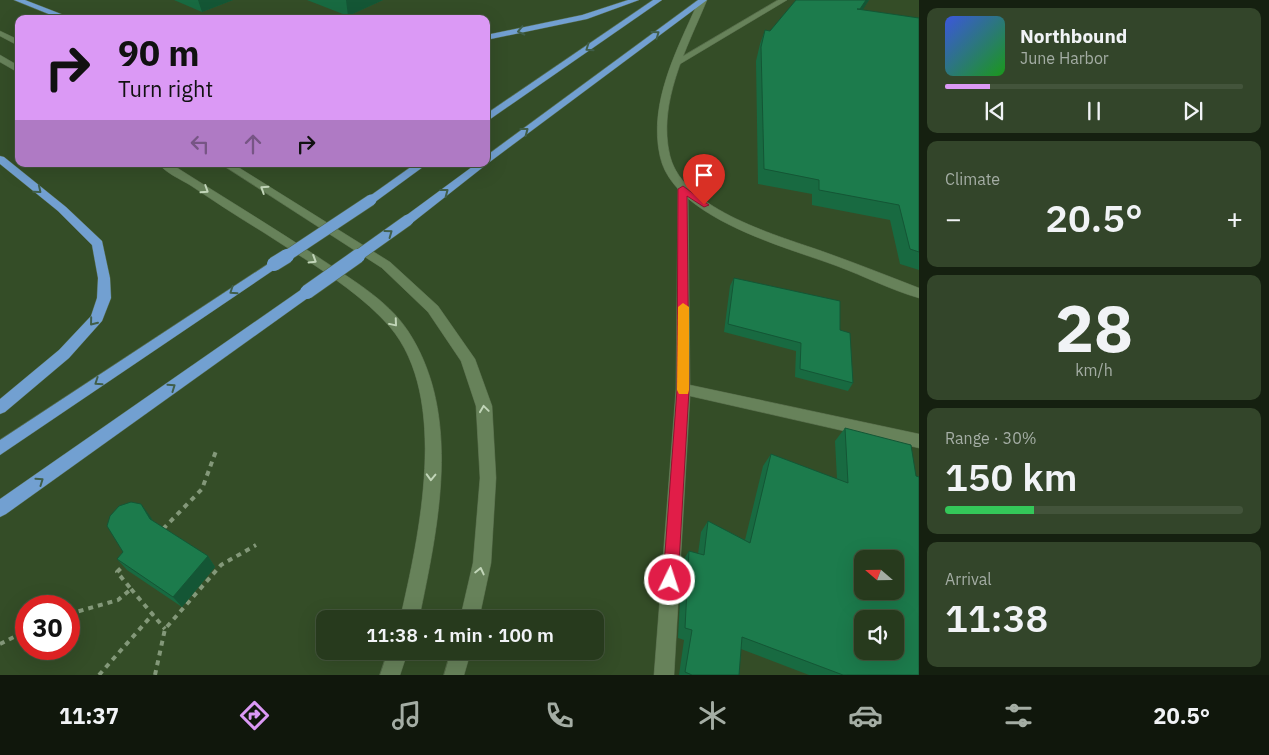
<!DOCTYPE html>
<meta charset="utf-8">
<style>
:root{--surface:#273a1d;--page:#33452a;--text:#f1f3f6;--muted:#a4ada4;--line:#43543b;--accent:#db99f5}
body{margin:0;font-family:"IBM Plex Sans",sans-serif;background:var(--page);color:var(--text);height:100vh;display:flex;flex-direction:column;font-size:19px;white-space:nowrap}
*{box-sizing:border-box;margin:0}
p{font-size:16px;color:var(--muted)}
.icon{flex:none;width:28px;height:28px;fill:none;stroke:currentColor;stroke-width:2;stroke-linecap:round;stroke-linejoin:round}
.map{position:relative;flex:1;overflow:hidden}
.details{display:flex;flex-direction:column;gap:8px;padding:8px;background:#152010;width:350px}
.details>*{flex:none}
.hud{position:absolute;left:15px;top:15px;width:475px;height:152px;border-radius:10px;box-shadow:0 5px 20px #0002,0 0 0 1px var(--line);background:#db99f5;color:#111;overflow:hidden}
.needle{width:32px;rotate:290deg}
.tools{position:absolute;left:854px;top:550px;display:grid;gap:10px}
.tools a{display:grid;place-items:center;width:50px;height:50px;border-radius:10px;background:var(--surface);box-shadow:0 5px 20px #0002,0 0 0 1px var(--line);font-size:25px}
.speed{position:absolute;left:15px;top:595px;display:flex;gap:10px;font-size:25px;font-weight:700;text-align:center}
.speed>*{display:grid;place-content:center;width:65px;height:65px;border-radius:50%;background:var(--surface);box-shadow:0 5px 20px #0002,0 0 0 1px var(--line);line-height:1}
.speed .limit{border:8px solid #d22;background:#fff;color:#111}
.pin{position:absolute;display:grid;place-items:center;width:42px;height:42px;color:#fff;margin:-51px -21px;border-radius:50% 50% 50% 0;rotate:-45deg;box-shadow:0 0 5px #0007}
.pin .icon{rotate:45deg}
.me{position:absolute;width:55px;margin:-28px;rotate:4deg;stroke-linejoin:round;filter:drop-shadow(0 0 4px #0008)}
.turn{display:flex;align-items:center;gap:18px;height:105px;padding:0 20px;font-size:22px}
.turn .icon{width:65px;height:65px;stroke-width:2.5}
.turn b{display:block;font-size:35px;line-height:42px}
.lanes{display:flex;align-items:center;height:48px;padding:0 20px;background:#0003;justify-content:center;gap:25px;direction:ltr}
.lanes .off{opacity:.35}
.big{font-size:38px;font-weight:600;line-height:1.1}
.details .widget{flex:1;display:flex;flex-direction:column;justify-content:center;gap:8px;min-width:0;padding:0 18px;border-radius:10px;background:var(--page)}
.details .dial{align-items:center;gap:0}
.dial b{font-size:65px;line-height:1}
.song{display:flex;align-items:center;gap:15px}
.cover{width:60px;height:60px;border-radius:8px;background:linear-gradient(135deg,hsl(230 70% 55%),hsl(120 70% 35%))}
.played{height:5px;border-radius:2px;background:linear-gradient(90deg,var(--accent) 15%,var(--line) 15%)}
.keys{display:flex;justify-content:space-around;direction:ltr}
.heat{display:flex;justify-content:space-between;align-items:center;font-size:28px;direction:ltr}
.charge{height:8px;border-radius:4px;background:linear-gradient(90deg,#34c759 30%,var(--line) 0)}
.trip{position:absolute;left:316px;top:610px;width:288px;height:50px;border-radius:10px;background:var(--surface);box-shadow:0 5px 20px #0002,0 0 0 1px var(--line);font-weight:600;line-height:50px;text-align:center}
.menu{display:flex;height:80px;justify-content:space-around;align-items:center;background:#10170c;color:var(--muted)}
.menu .icon{width:35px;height:35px}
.menu .on{color:var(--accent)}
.menu b{font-size:22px;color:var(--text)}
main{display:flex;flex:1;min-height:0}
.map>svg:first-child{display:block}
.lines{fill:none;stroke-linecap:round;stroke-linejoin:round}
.minor-casing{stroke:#546948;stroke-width:1}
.tertiary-casing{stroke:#546948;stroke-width:1}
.secondary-casing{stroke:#546948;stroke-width:1}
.trunk-casing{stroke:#546948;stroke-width:1}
.path{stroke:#839879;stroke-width:4;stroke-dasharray:5 5;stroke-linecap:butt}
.minor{fill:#67825a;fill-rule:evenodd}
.tertiary{fill:#67825a;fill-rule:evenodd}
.secondary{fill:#67825a;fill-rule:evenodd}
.trunk{fill:#72a0d1;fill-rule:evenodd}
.trunk-bridge-far1-casing{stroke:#546948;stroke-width:12;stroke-linecap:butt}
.trunk-bridge-casing{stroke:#546948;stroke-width:15;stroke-linecap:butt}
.trunk-bridge-far1{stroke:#72a0d1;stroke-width:11}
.trunk-bridge{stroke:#72a0d1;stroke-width:14}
.wall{fill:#186a41}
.shaded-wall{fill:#145635}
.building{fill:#1c7b4c;stroke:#145635;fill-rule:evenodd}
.oneway{stroke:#405e49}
.oneway2{stroke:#c1d5b8}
.route{fill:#e11d48;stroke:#92132f}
.slow{fill:#f59e0b}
</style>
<main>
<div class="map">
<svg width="919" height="675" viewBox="0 0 919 675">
<rect width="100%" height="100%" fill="#344d27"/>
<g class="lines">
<defs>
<g id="minor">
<path d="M778,0H787L680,64L673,62Z"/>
<path d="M683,186L688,189L690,385L919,434V448L690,396L674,675H654L676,389L678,189Z"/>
</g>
<path id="tertiary" d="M699,0H707C687,48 657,103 670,156C684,211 780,236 827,253C858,264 888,276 919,288V298C891,290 864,276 837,266C786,247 673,218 660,156C648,102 678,48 699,0Z"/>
<g id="secondary">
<path d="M0,31L19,40V46L0,36Z"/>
<path d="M0,55L19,66V73L0,62Z"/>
<path d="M159,164H171C220,195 269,225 318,257C349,278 387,299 408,331C463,415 438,527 419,619H400C419,536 450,398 390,327C357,289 304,259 263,232C238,217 214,201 190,185C180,179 166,173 159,164Z"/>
<path d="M221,164H233L390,262L438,306L475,359L492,406L496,478L491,563L479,619H460L473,563L480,478L476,406L461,361L428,312L382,268Z"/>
<path d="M388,651H408L400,675H380Z"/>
<path d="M451,651H471L464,675H444Z"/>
</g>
<g id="trunk">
<path d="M14,0H25L74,19H61Z"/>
<path d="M628,0H639L587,19L486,40V35L582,15Z"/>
<path d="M653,0H662L486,122V114Z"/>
<path d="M698,0H707L487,164L412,223H404L402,220L404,217L476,164H486V156Z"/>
<path d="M0,156L4,157L66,207L102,241L110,278L111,298L102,321L69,358L5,412L0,414V399L59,350L91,316L97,298L98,278L92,245L58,211L0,164Z"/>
<path d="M415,164H427L375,202H367L365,200L367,198Z"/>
<path d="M274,260L278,261L280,264L278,267L0,455V440Z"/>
<path d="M307,287L312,289L313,292L312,295L6,514L0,517V499L302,289Z"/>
</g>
</defs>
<use href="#minor" class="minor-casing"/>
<use href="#tertiary" class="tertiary-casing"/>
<use href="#secondary" class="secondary-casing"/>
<use href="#trunk" class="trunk-casing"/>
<g class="path">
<path d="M163,529L202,489L216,451"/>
<path d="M131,589L165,629"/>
<path d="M69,614L118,600L131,589L117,572L125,564"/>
<path d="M0,644L26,631"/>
<path d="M99,675L153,614"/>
<path d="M155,675L165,629L221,565L256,545"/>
</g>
<use href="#minor" class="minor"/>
<use href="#tertiary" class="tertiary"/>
<use href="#secondary" class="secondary"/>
<use href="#trunk" class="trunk"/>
<defs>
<g id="trunk-bridge-far1">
<path d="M285,257L371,200"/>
<path d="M356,257L408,220"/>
</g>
<g id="trunk-bridge">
<path d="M274,264L287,256"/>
<path d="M307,292L358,256"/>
</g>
</defs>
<use href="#trunk-bridge-far1" class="trunk-bridge-far1-casing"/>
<use href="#trunk-bridge" class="trunk-bridge-casing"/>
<use href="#trunk-bridge-far1" class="trunk-bridge-far1"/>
<use href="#trunk-bridge" class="trunk-bridge"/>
</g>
<g class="wall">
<path d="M174,0H233L202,12Z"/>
<path d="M307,0H383L348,16Z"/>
<path d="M796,0H869L862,10L919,18V270L900,264L890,220L812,205V194L758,184L756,61L760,44L765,30L770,31Z"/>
<path d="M734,278L840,330L853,383L848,391L795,377L796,351L724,332L730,286Z"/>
<path d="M845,428L919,675H809L741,649L739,675H679L684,640L678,638L682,562L689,551L698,554L701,532L708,521L745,540L763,466L771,454L837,479L835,441Z"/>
<path d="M141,504L153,521L208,556L215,567L182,607L127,570L117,559L123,552Z"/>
</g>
<g class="shaded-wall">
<path d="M198,0H233L202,12Z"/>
<path d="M346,0H383L348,16Z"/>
<path d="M866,0H869L855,22L857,9Z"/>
<path d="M141,504L150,516L159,531L150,519Z"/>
<path d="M208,556L215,567L182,607L173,597Z"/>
</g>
<g class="building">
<path d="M796,0H866L860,9H857L919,18V252L910,249L899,205L819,190V180L764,169L761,47L765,30L770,31Z"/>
<path d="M734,278L840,301V330L850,333L853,383L800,369L801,343L728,324Z"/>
<path d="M845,428L911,445L916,476L919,477V675H843L742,637L739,675H692L685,672L692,630L685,628L689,551L704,555L708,521L750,543L771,454L848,483ZM862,559H895V591H862ZM862,619H895V651H862Z"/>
<path d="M131,502L141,504L150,519L208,556L173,597L117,559L123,552L107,526L110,516L119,506Z"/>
</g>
<defs><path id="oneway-chevron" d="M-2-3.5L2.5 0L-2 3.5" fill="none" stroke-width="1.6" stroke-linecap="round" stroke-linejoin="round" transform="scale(1.25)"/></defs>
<g class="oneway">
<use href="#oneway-chevron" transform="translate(521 31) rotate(167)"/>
<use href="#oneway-chevron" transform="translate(656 34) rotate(-36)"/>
<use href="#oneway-chevron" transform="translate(589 48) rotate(145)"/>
<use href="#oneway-chevron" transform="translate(525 131) rotate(-37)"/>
<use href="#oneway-chevron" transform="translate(38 190) rotate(39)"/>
<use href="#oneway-chevron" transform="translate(445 192) rotate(-37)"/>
<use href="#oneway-chevron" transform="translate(389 233) rotate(-36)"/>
<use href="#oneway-chevron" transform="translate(233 291) rotate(146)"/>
<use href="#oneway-chevron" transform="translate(93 322) rotate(129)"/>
<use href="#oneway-chevron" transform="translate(98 382) rotate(146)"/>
<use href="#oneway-chevron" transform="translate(172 387) rotate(-35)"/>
<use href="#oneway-chevron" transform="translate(40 481) rotate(-35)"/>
</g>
<g class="oneway2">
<use href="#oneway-chevron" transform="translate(264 189) rotate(-147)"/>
<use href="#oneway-chevron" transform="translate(205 190) rotate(33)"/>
<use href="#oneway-chevron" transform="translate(313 260) rotate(32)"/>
<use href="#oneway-chevron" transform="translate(394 323) rotate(50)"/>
<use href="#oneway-chevron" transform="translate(484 409) rotate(-98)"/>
<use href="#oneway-chevron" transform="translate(431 477) rotate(92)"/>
<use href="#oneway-chevron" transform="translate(480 571) rotate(-77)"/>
</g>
<path class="route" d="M683,186L709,205L704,207L687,196L689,390L678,580L676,585L670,587L665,585L663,580L677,390L678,189Z"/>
<path class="slow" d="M683,303L689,307V390L688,394H679L677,390L678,307Z"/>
</svg>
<div class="tools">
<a><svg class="needle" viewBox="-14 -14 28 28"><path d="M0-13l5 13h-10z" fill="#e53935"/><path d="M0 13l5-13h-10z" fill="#a4ada4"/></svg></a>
<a><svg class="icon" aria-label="sound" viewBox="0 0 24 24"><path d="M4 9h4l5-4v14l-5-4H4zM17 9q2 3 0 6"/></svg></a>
</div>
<div class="speed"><div class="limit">30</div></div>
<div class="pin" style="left:704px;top:205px;background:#d93025"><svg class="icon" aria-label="arrive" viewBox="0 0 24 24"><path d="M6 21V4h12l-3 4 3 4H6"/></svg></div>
<svg class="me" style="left:670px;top:580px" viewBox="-20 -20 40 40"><circle r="17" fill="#e11d48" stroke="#fff" stroke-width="3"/><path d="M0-11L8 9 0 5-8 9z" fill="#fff"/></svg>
<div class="trip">11:38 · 1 min · 100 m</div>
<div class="hud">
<div class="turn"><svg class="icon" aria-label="right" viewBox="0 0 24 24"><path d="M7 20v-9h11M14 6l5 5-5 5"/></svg><div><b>90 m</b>Turn right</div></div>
<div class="lanes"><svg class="icon off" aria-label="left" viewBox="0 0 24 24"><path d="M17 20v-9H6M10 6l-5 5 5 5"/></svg><svg class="icon off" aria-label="ahead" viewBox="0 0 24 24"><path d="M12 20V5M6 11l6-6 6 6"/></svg><svg class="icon" aria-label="right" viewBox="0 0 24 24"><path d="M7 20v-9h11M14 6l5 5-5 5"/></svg></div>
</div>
</div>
<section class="details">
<div class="widget">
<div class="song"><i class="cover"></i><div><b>Northbound</b><p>June Harbor</p></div></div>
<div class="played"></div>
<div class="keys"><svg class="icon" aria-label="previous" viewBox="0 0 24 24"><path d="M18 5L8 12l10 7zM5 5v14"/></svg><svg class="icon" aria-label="pause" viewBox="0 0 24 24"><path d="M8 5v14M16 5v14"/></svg><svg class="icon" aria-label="next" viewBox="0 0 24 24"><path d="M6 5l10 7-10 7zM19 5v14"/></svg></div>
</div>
<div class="widget"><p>Climate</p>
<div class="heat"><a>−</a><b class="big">20.5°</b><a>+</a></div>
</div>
<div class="widget dial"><b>28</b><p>km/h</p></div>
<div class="widget"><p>Range · 30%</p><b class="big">150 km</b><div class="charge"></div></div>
<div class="widget"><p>Arrival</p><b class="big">11:38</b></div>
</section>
</main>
<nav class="menu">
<b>11:37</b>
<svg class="icon on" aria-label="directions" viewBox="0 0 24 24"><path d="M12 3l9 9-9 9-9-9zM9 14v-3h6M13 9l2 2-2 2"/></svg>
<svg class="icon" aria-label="music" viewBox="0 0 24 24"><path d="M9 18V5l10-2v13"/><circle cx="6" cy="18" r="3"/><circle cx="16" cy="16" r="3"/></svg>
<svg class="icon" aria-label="phone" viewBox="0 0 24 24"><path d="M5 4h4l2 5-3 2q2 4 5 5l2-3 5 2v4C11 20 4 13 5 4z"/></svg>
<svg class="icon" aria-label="climate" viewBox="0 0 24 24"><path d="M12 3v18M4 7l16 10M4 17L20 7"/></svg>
<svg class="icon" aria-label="car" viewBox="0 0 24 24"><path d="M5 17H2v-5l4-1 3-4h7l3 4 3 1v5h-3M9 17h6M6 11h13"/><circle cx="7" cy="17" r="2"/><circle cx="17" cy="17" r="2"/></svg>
<svg class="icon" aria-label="filters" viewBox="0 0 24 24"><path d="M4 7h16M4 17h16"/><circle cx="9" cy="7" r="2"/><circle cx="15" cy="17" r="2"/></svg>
<b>20.5°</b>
</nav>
